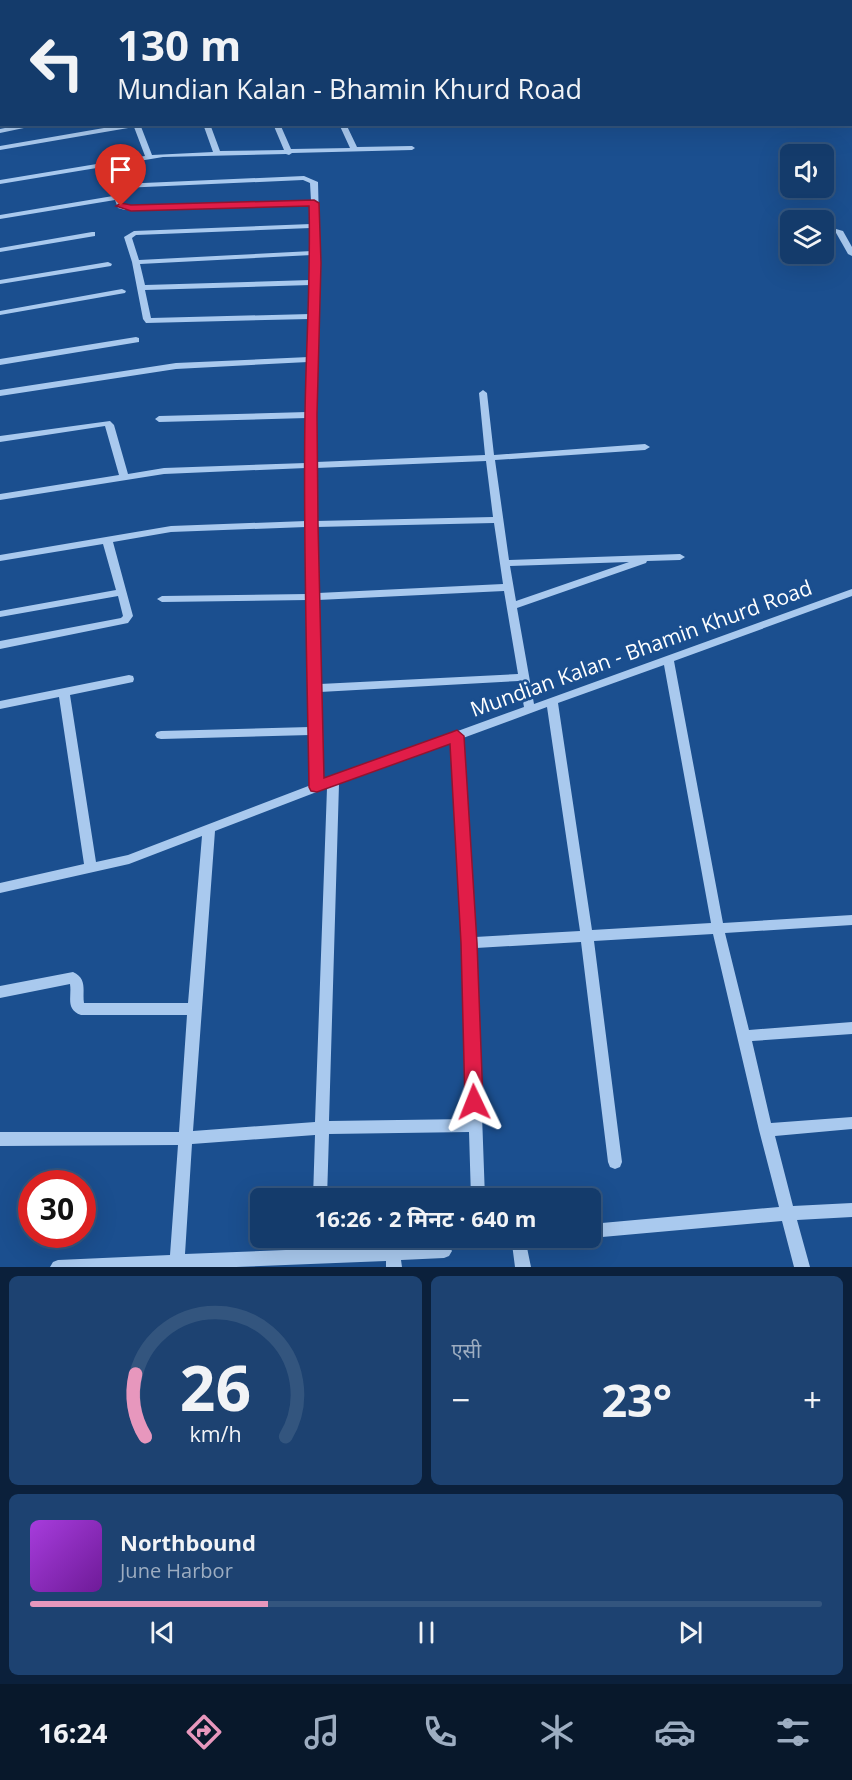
<!DOCTYPE html>
<html lang="hi">
<meta charset="utf-8">
<style>
:root{--surface:#143b6b;--page:#1d4271;--text:#f1f3f6;--muted:#9dadc1;--line:#33557e;--accent:#e797bd}
body{margin:0;font-family:"Open Sans","Noto Sans Devanagari",sans-serif;background:var(--page);color:var(--text);height:100vh;display:flex;flex-direction:column;font-size:22px;white-space:nowrap}
*{box-sizing:border-box;margin:0}
p{font-size:20px;color:var(--muted)}
.icon{flex:none;width:33px;height:33px;fill:none;stroke:currentColor;stroke-width:2;stroke-linecap:round;stroke-linejoin:round}
.map{position:relative;height:1267px;overflow:hidden}
.drawer{display:flex;flex-direction:column;gap:9px;padding:9px;background:#0b203b;flex:1}
.drawer>*{flex:none}
.top-card{position:absolute;left:0px;top:0px;width:852px;height:126px;box-shadow:0 6px 24px #0002,0 0 0 2px var(--line);background:#143b6b;color:var(--text);overflow:hidden}
.buttons{position:absolute;left:780px;top:144px;display:grid;gap:12px}
.buttons a{display:grid;place-items:center;width:54px;height:54px;border-radius:9px;background:var(--surface);box-shadow:0 6px 24px #0002,0 0 0 2px var(--line);font-size:30px}
.speed{position:absolute;left:18px;top:1170px;display:flex;gap:12px;font-size:30px;font-weight:700;text-align:center}
.speed>*{display:grid;place-content:center;width:78px;height:78px;border-radius:50%;background:var(--surface);box-shadow:0 6px 24px #0002,0 0 0 2px var(--line);line-height:1}
.speed .limit{border:9px solid #d22;background:#fff;color:#111}
.pin{position:absolute;display:grid;place-items:center;width:51px;height:51px;color:#fff;margin:-62px -26px;border-radius:50% 50% 50% 0;rotate:-45deg;box-shadow:0 0 6px #0007}
.pin .icon{rotate:45deg}
.me{position:absolute;width:66px;margin:-33px;rotate:358deg;stroke-linejoin:round;filter:drop-shadow(0 0 4px #0008)}
.turn{display:flex;align-items:center;gap:21px;height:126px;padding:0 18px;font-size:27px}
.turn .icon{width:78px;height:78px;stroke-width:2.5}
.turn b{display:block;font-size:42px;line-height:51px}
.big{font-size:45px;font-weight:700;line-height:1.1}
.drawer .tile{flex:1;display:flex;flex-direction:column;justify-content:center;gap:9px;min-width:0;padding:0 21px;border-radius:9px;background:var(--page)}
.drawer .dial{align-items:center;gap:0}
.dial svg{height:156px;overflow:visible;fill:none;stroke:var(--line);stroke-width:7;stroke-linecap:round;text-anchor:middle}
.dial text{fill:var(--text);stroke:none}
.song{display:flex;align-items:center;gap:18px}
.cover{width:72px;height:72px;border-radius:9px;background:linear-gradient(135deg,hsl(280 70% 55%),hsl(280 70% 35%))}
.played{height:6px;border-radius:3px;background:linear-gradient(90deg,var(--accent) 30%,var(--line) 30%)}
.keys{display:flex;justify-content:space-around;direction:ltr}
.heat{display:flex;justify-content:space-between;align-items:center;font-size:33px;direction:ltr}
.drawer .tiles{flex:1;display:grid;gap:9px;grid-template-columns:1fr 1fr}
.tile:last-child{grid-column:span 2}
.trip{position:absolute;left:250px;top:1188px;width:351px;height:60px;border-radius:9px;background:var(--surface);box-shadow:0 6px 24px #0002,0 0 0 2px var(--line);font-weight:700;line-height:60px;text-align:center}
.menu{display:flex;height:96px;justify-content:space-around;align-items:center;background:#08182b;color:var(--muted)}
.menu .icon{width:42px;height:42px}
.menu .on{color:var(--accent)}
.menu b{font-size:27px;color:var(--text)}
.map>svg:first-child{display:block}
.lines{fill:none;stroke-linecap:round;stroke-linejoin:round}
.minor{fill:#a9c9ee;fill-rule:evenodd}
.route{fill:#e11d48;stroke:#92132f;stroke-width:1.5}
.labels{text-anchor:middle;dominant-baseline:central;stroke-width:6;stroke-linejoin:round;paint-order:stroke}
.street-label{font-size:21px;fill:#fff;stroke:#1b4f8f}
</style>
<div class="map">
<svg width="852" height="1267" viewBox="0 0 852 1267">
<rect width="100%" height="100%" fill="#1b4f8f"/>
<g class="lines">
<g class="minor">
<rect x="46" y="0" width="6" height="2"/>
<path d="M91,0H97L90,2Z"/>
<path d="M187,0H210L208,2H181Z"/>
<path d="M220,0H226L219,2Z"/>
<rect x="280" y="0" width="6" height="2"/>
<rect x="341" y="0" width="6" height="2"/>
<rect x="614" y="0" width="6" height="2"/>
<rect x="0" y="5" width="2" height="4"/>
<path d="M0,42L2,43V49L0,48Z"/>
<rect x="0" y="73" width="2" height="4"/>
<rect x="0" y="104" width="2" height="4"/>
<path d="M25,124H43L0,133V129Z"/>
<path d="M127,124H140L152,155L213,152L203,124H210L220,151L284,150L273,124H280L291,149L350,148L339,124H346L357,147L412,146L415,148L412,150L292,153L289,155L286,154L163,157L0,184V180L145,156L134,127L0,150V146Z"/>
<path d="M304,176L318,182L320,263L316,462L485,455L479,393L483,390L487,393L494,455L645,444L650,447L645,450L495,460L509,560L680,554L685,557L680,560L647,561L646,563L517,608L534,704L852,589V596L674,661L723,923L852,915V925L725,933L749,1030L852,1022V1034L752,1041L771,1123L852,1117V1129L775,1136L793,1206L852,1203V1217L797,1220L810,1267H794L782,1221L591,1238H589H591V1224L779,1207L759,1130L713,934L594,941L622,1162L620,1167L615,1169L610,1167L608,1162L581,942L476,948L485,1198H471L469,1132L329,1134L327,1198H313L315,1135L192,1144L185,1254L311,1249L312,1238H326V1249L444,1244L449,1246L452,1251L449,1256L444,1258L401,1260L402,1267H386V1261L236,1267H50L53,1262L58,1260L170,1255L178,1145L0,1146V1132H179L187,1015H81C65,1009 72,997 70,984L0,998V986L73,972C88,979 82,991 84,1003H188L202,836L129,864L0,893V883L84,864L59,697L0,709V701L129,675L133,676L134,679L133,682L70,695L96,862L128,855L311,785L310,735L161,739L157,738L155,735L157,732L161,731L310,727L308,600L162,602L157,599L162,596L307,594L306,527L171,532L113,542L133,616L128,623L0,649V641L121,618L123,616L118,596L0,617V611L116,590L103,544L0,561V555L171,526L306,521V468L164,474L0,500V494L119,475L105,426L0,442V436L110,421L114,425L128,474L164,468L306,463L307,418L159,422L155,419L159,416L307,412L308,362L176,369L0,396V390L176,363L309,357L310,319L146,323L143,319L132,262L124,237L134,231L311,224V205L125,210L118,208L115,200L0,219V215L113,196L110,189L121,184ZM303,180L310,183L311,201L126,206L124,205L118,190L122,188ZM311,228L312,251L139,260L132,238L136,235ZM312,255L311,280L145,285L140,264ZM311,285L310,314L151,318L145,290ZM486,461L493,517L316,521V468ZM494,523L503,584L318,593L316,527ZM629,562L516,601L510,566ZM504,591L518,674L320,684L318,600ZM664,665L711,923L592,930L558,703ZM519,681L524,707L323,780L320,692ZM547,707L580,931L475,937L463,738ZM452,742L463,943L468,1119L329,1121L339,784ZM327,788L315,1122L193,1131L215,831Z"/>
<path d="M836,229L843,231L852,247V256L848,254L835,231Z"/>
<path d="M92,232H95V236L0,252V248Z"/>
<path d="M108,262L112,264L111,266L0,284V280Z"/>
<path d="M122,289L126,291L125,293L0,315V311Z"/>
<path d="M136,337L139,338V342L0,365V359Z"/>
<path d="M490,1238H525L531,1267H515L512,1244L497,1245L492,1243Z"/>
</g>
</g>
<path class="route" d="M314,200L319,203L321,263L317,415L318,524L324,778L452,732L457,730L464,736L477,943L483,1102L481,1108L474,1110L468,1108L465,1102L461,943L450,744L317,792L311,791L309,787C307,663 303,538 305,414C306,345 311,275 309,206L131,211L116,206L121,203L131,205Z"/>
<g class="labels">
<g class="street-label">
<text transform="translate(641 648) rotate(-20)">Mundian Kalan - Bhamin Khurd Road</text>
</g>
</g>
</svg>
<div class="buttons">
<a><svg class="icon" aria-label="sound" viewBox="0 0 24 24"><path d="M4 9h4l5-4v14l-5-4H4zM17 9q2 3 0 6"/></svg></a>
<a><svg class="icon" aria-label="layers" viewBox="0 0 24 24"><path d="M12 4l9 5-9 5-9-5zM3 14l9 5 9-5"/></svg></a>
</div>
<div class="speed"><div class="limit">30</div></div>
<div class="pin" style="left:121px;top:206px;background:#d93025"><svg class="icon" aria-label="arrive" viewBox="0 0 24 24"><path d="M6 21V4h12l-3 4 3 4H6"/></svg></div>
<svg class="me" style="left:474px;top:1102px" viewBox="-20 -20 40 40"><path d="M0-17L14 15 0 8-14 15z" fill="#e11d48" stroke="#fff" stroke-width="4"/></svg>
<div class="trip">16:26 · 2 मिनट · 640 m</div>
<div class="top-card">
<div class="turn"><svg class="icon" aria-label="left" viewBox="0 0 24 24"><path d="M17 20v-9H6M10 6l-5 5 5 5"/></svg><div><b>130 m</b>Mundian Kalan - Bhamin Khurd Road</div></div>
</div>
</div>
<section class="drawer">
<div class="tiles">
<div class="tile dial"><svg viewBox="0 0 100 80">
<path d="M14 69A42 42 0 1 1 86 69"/>
<path d="M14 69A42 42 0 0 1 9 37" stroke="#e797bd"/>
<text x="50" y="56" font-size="32" font-weight="700">26</text>
<text x="50" y="72" font-size="11">km/h</text>
</svg></div>
<div class="tile"><p>एसी</p>
<div class="heat"><a>−</a><b class="big">23°</b><a>+</a></div>
</div>
<div class="tile">
<div class="song"><i class="cover"></i><div><b>Northbound</b><p>June Harbor</p></div></div>
<div class="played"></div>
<div class="keys"><svg class="icon" aria-label="previous" viewBox="0 0 24 24"><path d="M18 5L8 12l10 7zM5 5v14"/></svg><svg class="icon" aria-label="pause" viewBox="0 0 24 24"><path d="M8 5v14M16 5v14"/></svg><svg class="icon" aria-label="next" viewBox="0 0 24 24"><path d="M6 5l10 7-10 7zM19 5v14"/></svg></div>
</div>
</div>
</section>
<nav class="menu">
<b>16:24</b>
<svg class="icon on" aria-label="directions" viewBox="0 0 24 24"><path d="M12 3l9 9-9 9-9-9zM9 14v-3h6M13 9l2 2-2 2"/></svg>
<svg class="icon" aria-label="music" viewBox="0 0 24 24"><path d="M9 18V5l10-2v13"/><circle cx="6" cy="18" r="3"/><circle cx="16" cy="16" r="3"/></svg>
<svg class="icon" aria-label="phone" viewBox="0 0 24 24"><path d="M5 4h4l2 5-3 2q2 4 5 5l2-3 5 2v4C11 20 4 13 5 4z"/></svg>
<svg class="icon" aria-label="climate" viewBox="0 0 24 24"><path d="M12 3v18M4 7l16 10M4 17L20 7"/></svg>
<svg class="icon" aria-label="car" viewBox="0 0 24 24"><path d="M5 17H2v-5l4-1 3-4h7l3 4 3 1v5h-3M9 17h6M6 11h13"/><circle cx="7" cy="17" r="2"/><circle cx="17" cy="17" r="2"/></svg>
<svg class="icon" aria-label="filters" viewBox="0 0 24 24"><path d="M4 7h16M4 17h16"/><circle cx="9" cy="7" r="2"/><circle cx="15" cy="17" r="2"/></svg>
</nav>
